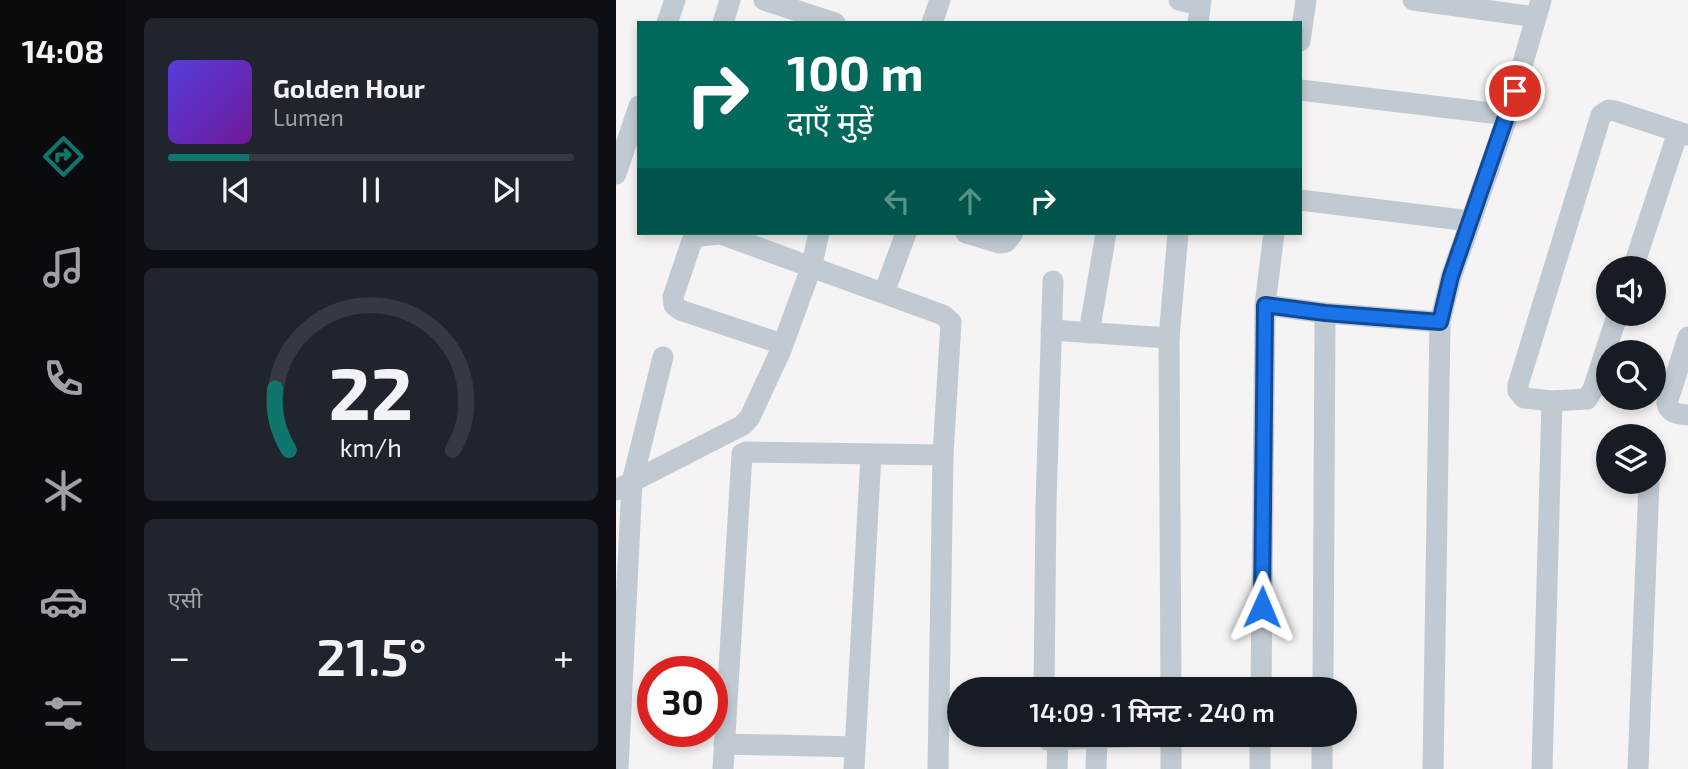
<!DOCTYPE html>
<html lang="hi">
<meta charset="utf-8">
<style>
:root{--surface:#171b24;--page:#20242c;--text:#f1f3f6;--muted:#9ea1a6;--line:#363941;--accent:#0f766e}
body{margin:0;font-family:"Exo 2","Noto Sans Devanagari",sans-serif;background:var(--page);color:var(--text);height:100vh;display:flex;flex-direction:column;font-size:26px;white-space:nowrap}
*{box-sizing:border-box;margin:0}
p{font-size:23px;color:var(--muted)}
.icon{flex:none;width:38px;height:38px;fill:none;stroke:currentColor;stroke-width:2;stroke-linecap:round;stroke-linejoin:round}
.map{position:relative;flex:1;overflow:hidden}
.panel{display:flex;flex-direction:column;gap:18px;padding:18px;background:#0d0f14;width:490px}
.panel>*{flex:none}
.top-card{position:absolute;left:21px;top:21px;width:665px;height:214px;border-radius:0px;box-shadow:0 4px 10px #0003;background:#00695c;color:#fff;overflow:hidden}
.tools{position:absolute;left:980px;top:256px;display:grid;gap:14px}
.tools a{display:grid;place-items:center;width:70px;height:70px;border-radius:50%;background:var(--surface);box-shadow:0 4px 10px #0003;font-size:35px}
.speed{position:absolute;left:21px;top:656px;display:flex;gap:14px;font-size:35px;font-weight:700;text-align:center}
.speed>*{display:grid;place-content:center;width:91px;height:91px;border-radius:50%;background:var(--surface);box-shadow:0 4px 10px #0003;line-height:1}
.speed .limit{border:10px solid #d22;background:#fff;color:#111}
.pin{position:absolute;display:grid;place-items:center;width:60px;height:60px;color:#fff;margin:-30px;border:4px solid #fff;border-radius:50%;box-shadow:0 2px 7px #0007}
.me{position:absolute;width:77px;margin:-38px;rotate:1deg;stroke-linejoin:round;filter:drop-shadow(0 0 5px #0008)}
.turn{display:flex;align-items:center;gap:24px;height:147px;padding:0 35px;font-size:32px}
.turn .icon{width:91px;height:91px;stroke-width:2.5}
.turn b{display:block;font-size:49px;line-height:60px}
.lanes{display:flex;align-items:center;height:66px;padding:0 35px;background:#0003;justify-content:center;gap:35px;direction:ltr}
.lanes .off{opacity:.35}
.big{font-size:52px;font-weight:600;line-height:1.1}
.panel .tile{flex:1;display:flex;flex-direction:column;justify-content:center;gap:10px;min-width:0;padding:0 24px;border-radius:10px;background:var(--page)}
.panel .dial{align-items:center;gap:0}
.dial svg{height:182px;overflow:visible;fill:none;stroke:var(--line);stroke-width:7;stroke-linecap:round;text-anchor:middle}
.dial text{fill:var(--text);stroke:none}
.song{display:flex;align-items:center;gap:21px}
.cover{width:84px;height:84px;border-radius:10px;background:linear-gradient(135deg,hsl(250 70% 55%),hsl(280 70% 35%))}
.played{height:7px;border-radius:4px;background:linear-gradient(90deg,var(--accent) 20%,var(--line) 20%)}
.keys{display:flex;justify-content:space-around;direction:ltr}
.heat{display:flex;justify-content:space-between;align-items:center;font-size:38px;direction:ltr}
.trip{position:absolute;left:331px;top:677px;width:410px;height:70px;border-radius:35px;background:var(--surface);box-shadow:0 4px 10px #0003;font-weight:600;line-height:70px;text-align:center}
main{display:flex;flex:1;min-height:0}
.tabs{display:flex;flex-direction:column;width:126px;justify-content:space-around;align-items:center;background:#090b0e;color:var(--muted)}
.tabs .icon{width:49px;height:49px}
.tabs .selected{color:var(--accent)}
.tabs b{font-size:32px;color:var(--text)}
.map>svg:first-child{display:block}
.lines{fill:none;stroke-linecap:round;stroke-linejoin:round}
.street{stroke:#c1cad2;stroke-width:21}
.route-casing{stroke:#114b97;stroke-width:18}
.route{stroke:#1a73e8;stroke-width:12}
</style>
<main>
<nav class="tabs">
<b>14:08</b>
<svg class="icon selected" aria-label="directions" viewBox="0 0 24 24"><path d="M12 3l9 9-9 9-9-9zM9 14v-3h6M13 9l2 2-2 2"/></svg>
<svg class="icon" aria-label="music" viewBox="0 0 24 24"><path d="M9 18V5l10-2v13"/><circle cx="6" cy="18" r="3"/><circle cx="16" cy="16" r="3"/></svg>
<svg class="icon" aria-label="phone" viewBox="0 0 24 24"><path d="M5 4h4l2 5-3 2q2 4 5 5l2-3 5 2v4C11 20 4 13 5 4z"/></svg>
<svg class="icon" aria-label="climate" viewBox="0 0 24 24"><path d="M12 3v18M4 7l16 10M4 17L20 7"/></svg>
<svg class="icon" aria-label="car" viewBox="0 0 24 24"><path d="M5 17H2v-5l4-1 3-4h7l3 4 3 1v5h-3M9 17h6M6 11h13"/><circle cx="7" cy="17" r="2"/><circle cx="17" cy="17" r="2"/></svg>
<svg class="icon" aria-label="filters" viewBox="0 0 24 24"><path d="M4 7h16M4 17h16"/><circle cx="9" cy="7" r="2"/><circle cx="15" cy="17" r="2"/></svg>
</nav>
<section class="panel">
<div class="tile">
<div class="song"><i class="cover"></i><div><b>Golden Hour</b><p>Lumen</p></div></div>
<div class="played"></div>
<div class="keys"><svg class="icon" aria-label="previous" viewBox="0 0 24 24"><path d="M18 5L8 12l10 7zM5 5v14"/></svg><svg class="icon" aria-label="pause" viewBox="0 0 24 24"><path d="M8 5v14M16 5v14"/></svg><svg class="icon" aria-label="next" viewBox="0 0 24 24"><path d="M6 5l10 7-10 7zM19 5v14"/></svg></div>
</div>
<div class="tile dial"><svg viewBox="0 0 100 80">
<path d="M14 69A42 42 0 1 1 86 69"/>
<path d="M14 69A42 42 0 0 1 8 42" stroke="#0f766e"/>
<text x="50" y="56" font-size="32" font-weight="700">22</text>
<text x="50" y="72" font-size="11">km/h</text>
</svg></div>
<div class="tile"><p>एसी</p>
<div class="heat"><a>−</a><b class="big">21.5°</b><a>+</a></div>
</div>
</section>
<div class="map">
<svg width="1072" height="769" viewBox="0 0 1072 769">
<rect width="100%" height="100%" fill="#f5f3f3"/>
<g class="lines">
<g class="street">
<path d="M148,0L219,23"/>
<path d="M563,0L584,5"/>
<path d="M797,0L919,17"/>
<path d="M51,23L59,0"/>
<path d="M107,23L114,0"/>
<path d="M316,23L324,0"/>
<path d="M582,23L585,0"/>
<path d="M684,41L690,0"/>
<path d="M684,90L892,115"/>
<path d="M0,174L23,106"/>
<path d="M684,200L854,221"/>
<path d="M102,233L327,315L335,322L327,455L322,769"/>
<path d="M350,233L383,243L390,242L397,233"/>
<path d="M658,233L649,305L709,313L824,322"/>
<path d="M103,234L83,236L76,241L57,297L58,305L64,310L166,344"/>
<path d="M1017,268L1062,132"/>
<path d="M268,293L290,233"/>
<path d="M1002,313L977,389L971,399L936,401L908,398L902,391V385L985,115L993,110L999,111L1072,135"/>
<path d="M435,330L553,338"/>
<path d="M473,333L490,233"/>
<path d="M1072,337L1051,403C1053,414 1063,414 1072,415"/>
<path d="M0,490L127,425L134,417L165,350L195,268L203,233"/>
<path d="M428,690L430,503L437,281"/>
<path d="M555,690L553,338L562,233"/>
<path d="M645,690L649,305"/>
<path d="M707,690L709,313"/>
<path d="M428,735L432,740L555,735V769"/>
<path d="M108,744L239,747"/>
<path d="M2,769L16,482L47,357"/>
<path d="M107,769L126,454L130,452L327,455"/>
<path d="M238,769L255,454"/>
<path d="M441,769L442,740"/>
<path d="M480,769L481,738"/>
<path d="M644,769V735"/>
<path d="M706,769V735"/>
<path d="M817,769L824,322L835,277L892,115L925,0"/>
<path d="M926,769L936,401"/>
<path d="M1022,769L1033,481"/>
</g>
</g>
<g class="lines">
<defs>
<path id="route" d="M646,607L649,305L709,313L824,322L835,276L899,91"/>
</defs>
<use href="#route" class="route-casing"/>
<use href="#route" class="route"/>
</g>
</svg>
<div class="tools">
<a><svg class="icon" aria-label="sound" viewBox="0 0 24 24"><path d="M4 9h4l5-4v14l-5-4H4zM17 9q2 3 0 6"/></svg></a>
<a><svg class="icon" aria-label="search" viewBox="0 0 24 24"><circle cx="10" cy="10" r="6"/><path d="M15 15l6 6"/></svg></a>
<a><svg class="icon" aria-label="layers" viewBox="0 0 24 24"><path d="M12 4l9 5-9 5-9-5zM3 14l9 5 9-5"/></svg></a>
</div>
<div class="speed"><div class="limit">30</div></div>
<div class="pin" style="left:899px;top:91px;background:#d93025"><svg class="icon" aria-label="arrive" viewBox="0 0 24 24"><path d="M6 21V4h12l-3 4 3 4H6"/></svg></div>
<svg class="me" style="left:646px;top:607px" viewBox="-20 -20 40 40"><path d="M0-17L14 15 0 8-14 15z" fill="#1a73e8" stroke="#fff" stroke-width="4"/></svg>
<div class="trip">14:09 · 1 मिनट · 240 m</div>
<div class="top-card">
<div class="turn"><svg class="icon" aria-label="right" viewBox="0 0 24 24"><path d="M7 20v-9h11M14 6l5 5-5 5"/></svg><div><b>100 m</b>दाएँ मुड़ें</div></div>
<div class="lanes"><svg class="icon off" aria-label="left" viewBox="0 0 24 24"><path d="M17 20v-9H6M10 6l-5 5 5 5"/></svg><svg class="icon off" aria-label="ahead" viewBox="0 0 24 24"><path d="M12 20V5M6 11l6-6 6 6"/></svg><svg class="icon" aria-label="right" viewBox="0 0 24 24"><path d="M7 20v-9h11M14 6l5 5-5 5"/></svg></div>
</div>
</div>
</main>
